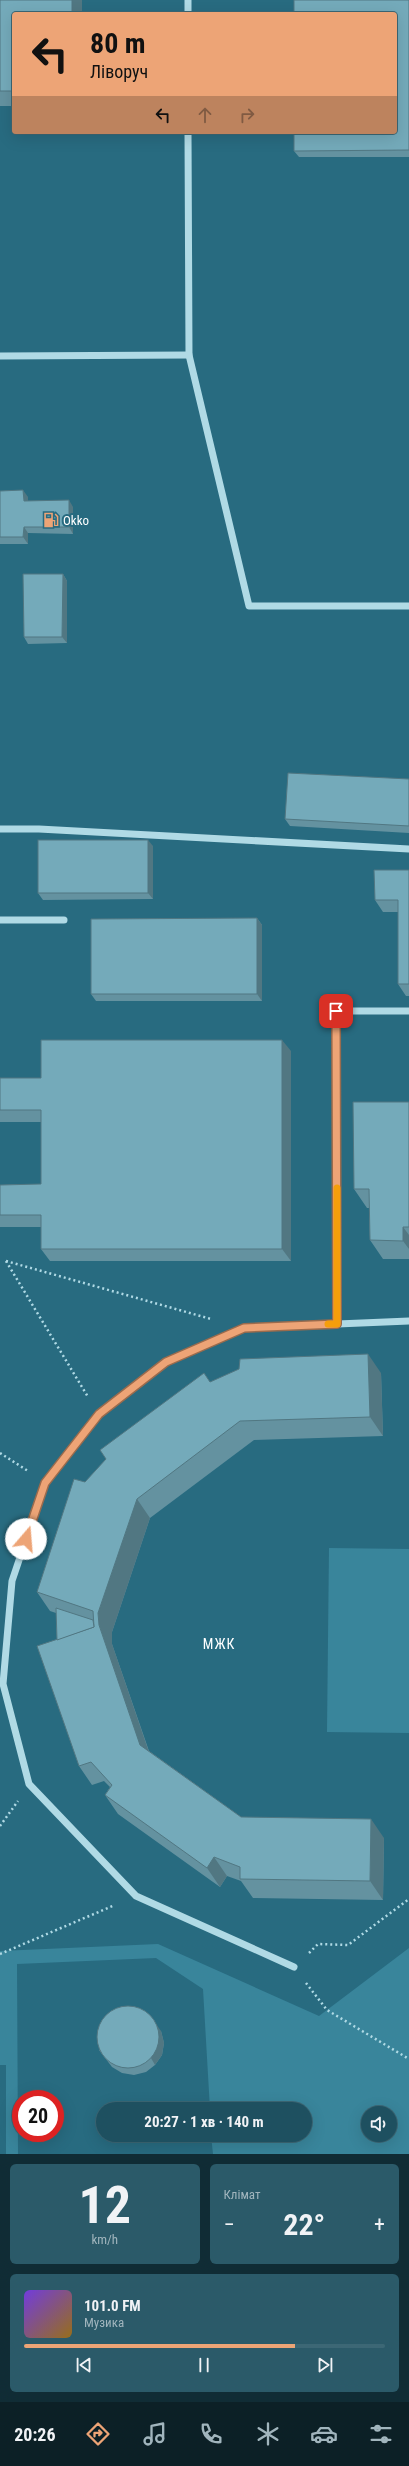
<!DOCTYPE html>
<html lang="uk">
<meta charset="utf-8">
<style>
:root{--surface:#1e5060;--page:#2b5a69;--text:#f1f3f6;--muted:#a1b5bd;--line:#3c6775;--accent:#eda476}
body{margin:0;font-family:"Roboto Condensed",sans-serif;background:var(--page);color:var(--text);height:100vh;display:flex;flex-direction:column;font-size:15px;white-space:nowrap}
*{box-sizing:border-box;margin:0}
p{font-size:13px;color:var(--muted)}
.icon{flex:none;width:22px;height:22px;fill:none;stroke:currentColor;stroke-width:2;stroke-linecap:round;stroke-linejoin:round}
.map{position:relative;height:2154px;overflow:hidden}
.details{display:flex;flex-direction:column;gap:10px;padding:10px;background:#102c35;flex:1}
.details>*{flex:none}
.guide{position:absolute;left:12px;top:12px;width:385px;height:122px;border-radius:4px;box-shadow:0 4px 16px #0002,0 0 0 1px var(--line);background:#eda476;color:#111;overflow:hidden}
.buttons{position:absolute;left:361px;top:2106px;display:grid;gap:8px}
.buttons a{display:grid;place-items:center;width:36px;height:36px;border-radius:50%;background:var(--surface);box-shadow:0 4px 16px #0002,0 0 0 1px var(--line);font-size:20px}
.speed{position:absolute;left:12px;top:2090px;display:flex;gap:8px;font-size:20px;font-weight:700;text-align:center}
.speed>*{display:grid;place-content:center;width:52px;height:52px;border-radius:50%;background:var(--surface);box-shadow:0 4px 16px #0002,0 0 0 1px var(--line);line-height:1}
.speed .limit{border:6px solid #d22;background:#fff;color:#111}
.pin{position:absolute;display:grid;place-items:center;width:34px;height:34px;color:#fff;margin:-17px;border-radius:8px;box-shadow:0 2px 6px #0006}
.me{position:absolute;width:44px;margin:-22px;rotate:18deg;stroke-linejoin:round;filter:drop-shadow(0 0 3px #0008)}
.turn{display:flex;align-items:center;gap:14px;height:84px;padding:0 12px;font-size:18px}
.turn .icon{width:52px;height:52px;stroke-width:2.5}
.turn b{display:block;font-size:28px;line-height:34px}
.lanes{display:flex;align-items:center;height:38px;padding:0 12px;background:#0003;justify-content:center;gap:20px;direction:ltr}
.lanes .off{opacity:.35}
.big{font-size:30px;font-weight:700;line-height:1.1}
.details .widget{flex:1;display:flex;flex-direction:column;justify-content:center;gap:6px;min-width:0;padding:0 14px;border-radius:6px;background:var(--page)}
.details .dial{align-items:center;gap:0}
.dial b{font-size:52px;line-height:1}
.song{display:flex;align-items:center;gap:12px}
.cover{width:48px;height:48px;border-radius:6px;background:linear-gradient(135deg,hsl(260 70% 55%),hsl(40 70% 35%))}
.played{height:4px;border-radius:2px;background:linear-gradient(90deg,var(--accent) 75%,var(--line) 75%)}
.keys{display:flex;justify-content:space-around;direction:ltr}
.heat{display:flex;justify-content:space-between;align-items:center;font-size:22px;direction:ltr}
.details .tiles{flex:1;display:grid;gap:10px;grid-template-columns:1fr 1fr}
.widget:last-child{grid-column:span 2}
.trip{position:absolute;left:96px;top:2102px;width:216px;height:40px;border-radius:20px;background:var(--surface);box-shadow:0 4px 16px #0002,0 0 0 1px var(--line);font-weight:700;line-height:40px;text-align:center}
.tabs{display:flex;height:64px;justify-content:space-around;align-items:center;background:#0c2026;color:var(--muted)}
.tabs .icon{width:28px;height:28px}
.tabs .current{color:var(--accent)}
.tabs b{font-size:18px;color:var(--text)}
.map>svg:first-child{display:block}
.green{fill:#39859b;fill-rule:evenodd}
.lines{fill:none;stroke-linecap:round;stroke-linejoin:round}
.path{stroke:#b0dae5;stroke-width:2.5;stroke-dasharray:2 3;stroke-linecap:butt}
.minor{stroke:#b0dae5;stroke-width:7}
.wall{fill:#6492a0}
.shaded-wall{fill:#517782}
.building{fill:#74aaba;stroke:#517782}
.route-casing{stroke:#9a6b4d;stroke-width:10}
.route{stroke:#eda476;stroke-width:7}
.slow{stroke:#f59e0b;stroke-width:7}
.labels{text-anchor:middle;dominant-baseline:central;stroke-width:4;stroke-linejoin:round;paint-order:stroke}
.poi-label{font-size:13px;fill:#fff;stroke:#286b80;text-anchor:start}
.neighbourhood-label{font-size:14px;letter-spacing:1px;fill:#fff;stroke:#286b80}
</style>
<div class="map">
<svg width="409" height="2154" viewBox="0 0 409 2154">
<rect width="100%" height="100%" fill="#286b80"/>
<g class="green">
<path d="M329,1548L409,1549V1733L327,1732Z"/>
<path d="M158,1944L319,2016L409,1948V2154H213L211,2135H305V2109H210L203,1989L156,1958L17,1964L18,2154H6V2065H0V1951ZM368,2113H390V2135H368Z"/>
</g>
<g class="lines">
<g class="path">
<path d="M6,1261L211,1319"/>
<path d="M6,1261L88,1397"/>
<path d="M0,1453L28,1471"/>
<path d="M0,1826L18,1801"/>
<path d="M309,1953L318,1944L348,1945L409,1899"/>
<path d="M0,1954L115,1905"/>
<path d="M306,1983L327,2010L409,2059"/>
</g>
<g class="minor">
<path d="M188,0V14"/>
<path d="M188,132L189,355L249,606H409"/>
<path d="M0,356L189,355"/>
<path d="M0,829H39L409,849"/>
<path d="M0,920H64"/>
<path d="M337,1324L336,1011H409"/>
<path d="M294,1967L136,1896L29,1784L3,1684L12,1581L45,1483L99,1414L166,1362L244,1328L409,1321"/>
</g>
</g>
<g class="wall">
<path d="M0,0L14,14V106H0Z"/>
<path d="M409,0V157H299L294,151Z"/>
<path d="M0,491L28,497V501L73,507V534L28,533V544H0Z"/>
<path d="M63,574L67,581V643L28,644L24,637Z"/>
<path d="M409,779V833L290,826L285,819Z"/>
<path d="M153,846V899L43,900L38,893Z"/>
<path d="M409,870V996H406L398,984V912H383L375,900Z"/>
<path d="M257,918L262,925V1001H96L91,994Z"/>
<path d="M291,1051V1261H50L41,1249V1227H0V1185L41,1184V1122H0V1078H41Z"/>
<path d="M409,1102V1259H383L370,1240L369,1208H367L354,1189Z"/>
<path d="M381,1373L383,1436L254,1440L150,1518L112,1632V1644L149,1751L241,1817L384,1838L383,1900L253,1898L241,1881L227,1876L220,1887L118,1814L105,1795L110,1787L104,1781L92,1785L79,1766L57,1640L56,1613L50,1611L37,1592L85,1482L210,1382Z"/>
<path d="M161,2031L164,2043L162,2055L155,2065L146,2072L134,2075L122,2073L112,2067L99,2050Z"/>
</g>
<g class="shaded-wall">
<rect x="72" y="0" width="10" height="14"/>
<path d="M23,490L28,497V507L24,501Z"/>
<path d="M69,500L73,507V534L69,527Z"/>
<path d="M24,527L28,533V544L23,537Z"/>
<path d="M63,574L67,581V643L62,637Z"/>
<path d="M148,840L153,846V899L148,893Z"/>
<path d="M257,918L262,925V1001L257,994Z"/>
<path d="M282,1040L291,1051V1261L282,1249Z"/>
<path d="M403,1227L409,1235V1249L403,1241Z"/>
<path d="M368,1354L381,1373L383,1436L370,1417Z"/>
<path d="M137,1499L150,1518L112,1632V1644L153,1764L140,1745L99,1625L98,1613Z"/>
<path d="M371,1819L384,1838L383,1900L370,1881Z"/>
<path d="M214,1857L227,1876L220,1887L207,1868Z"/>
<path d="M156,2024L161,2031L164,2043L162,2055L155,2065L151,2058Z"/>
</g>
<g class="building">
<path d="M0,0H72V14H14V91H0Z"/>
<path d="M294,0H409V150L294,151V132H395V14H294Z"/>
<path d="M23,490L24,501L69,500V527H24L23,537H0V491Z"/>
<path d="M23,574H63L62,637H24Z"/>
<path d="M288,773L409,779V826L285,819Z"/>
<rect x="38" y="840" width="110" height="53"/>
<path d="M374,870H409V984H398V900H375Z"/>
<path d="M257,918V994H91V919Z"/>
<path d="M41,1040H282V1249H41V1215H0V1185L41,1184V1110H0V1078H41Z"/>
<path d="M353,1102H409V1227H403V1241L370,1240L369,1189H354Z"/>
<path d="M368,1354L370,1417L240,1421L137,1499L98,1613L99,1625L140,1745L241,1817L371,1819L370,1881L240,1879V1867L214,1857L207,1868L105,1795L112,1785L91,1762L79,1766L37,1646L94,1627L93,1611L37,1592L74,1479L85,1482L106,1459L100,1450L204,1373L210,1382L239,1369L240,1359Z"/>
<path d="M56,1608L93,1620L94,1627L57,1640Z"/>
<circle cx="128" cy="2037" r="31"/>
</g>
<g class="lines">
<defs>
<path id="route" d="M26,1539L45,1483L99,1414L166,1362L244,1328L337,1324L336,1011"/>
</defs>
<use href="#route" class="route-casing"/>
<use href="#route" class="route"/>
<path class="slow" d="M328,1324H337V1188"/>
</g>
<defs>
<symbol id="fuel-bare" viewBox="-9 -9 18 18"><path d="M-5.5-6h7V0h2V4h1.3V-2.5L3-4.5l.8-.8L6-3V5H2.5V1h-1V6h-7ZM-4.2-4.7v3.2H.2V-4.7Z" fill="#eda476" stroke="#286b80" stroke-width="2.5" paint-order="stroke"/></symbol>
</defs>
<g fill-rule="evenodd">
<use href="#fuel-bare" x="40" y="509" width="22" height="22"/>
</g>
<g class="labels">
<g class="poi-label">
<text x="63" y="520">Okko</text>
</g>
<g class="neighbourhood-label">
<text x="219" y="1644">МЖК</text>
</g>
</g>
</svg>
<div class="buttons">
<a><svg class="icon" aria-label="sound" viewBox="0 0 24 24"><path d="M4 9h4l5-4v14l-5-4H4zM17 9q2 3 0 6"/></svg></a>
</div>
<div class="speed"><div class="limit">20</div></div>
<div class="pin" style="left:336px;top:1011px;background:#d93025"><svg class="icon" aria-label="arrive" viewBox="0 0 24 24"><path d="M6 21V4h12l-3 4 3 4H6"/></svg></div>
<svg class="me" style="left:26px;top:1539px" viewBox="-20 -20 40 40"><circle r="19" fill="#fff"/><path d="M0-13L10 11 0 6-10 11z" fill="#eda476"/></svg>
<div class="trip">20:27 · 1 хв · 140 m</div>
<div class="guide">
<div class="turn"><svg class="icon" aria-label="left" viewBox="0 0 24 24"><path d="M17 20v-9H6M10 6l-5 5 5 5"/></svg><div><b>80 m</b>Ліворуч</div></div>
<div class="lanes"><svg class="icon" aria-label="left" viewBox="0 0 24 24"><path d="M17 20v-9H6M10 6l-5 5 5 5"/></svg><svg class="icon off" aria-label="ahead" viewBox="0 0 24 24"><path d="M12 20V5M6 11l6-6 6 6"/></svg><svg class="icon off" aria-label="right" viewBox="0 0 24 24"><path d="M7 20v-9h11M14 6l5 5-5 5"/></svg></div>
</div>
</div>
<section class="details">
<div class="tiles">
<div class="widget dial"><b>12</b><p>km/h</p></div>
<div class="widget"><p>Клімат</p>
<div class="heat"><a>−</a><b class="big">22°</b><a>+</a></div>
</div>
<div class="widget">
<div class="song"><i class="cover"></i><div><b>101.0 FM</b><p>Музика</p></div></div>
<div class="played"></div>
<div class="keys"><svg class="icon" aria-label="previous" viewBox="0 0 24 24"><path d="M18 5L8 12l10 7zM5 5v14"/></svg><svg class="icon" aria-label="pause" viewBox="0 0 24 24"><path d="M8 5v14M16 5v14"/></svg><svg class="icon" aria-label="next" viewBox="0 0 24 24"><path d="M6 5l10 7-10 7zM19 5v14"/></svg></div>
</div>
</div>
</section>
<nav class="tabs">
<b>20:26</b>
<svg class="icon current" aria-label="directions" viewBox="0 0 24 24"><path d="M12 3l9 9-9 9-9-9zM9 14v-3h6M13 9l2 2-2 2"/></svg>
<svg class="icon" aria-label="music" viewBox="0 0 24 24"><path d="M9 18V5l10-2v13"/><circle cx="6" cy="18" r="3"/><circle cx="16" cy="16" r="3"/></svg>
<svg class="icon" aria-label="phone" viewBox="0 0 24 24"><path d="M5 4h4l2 5-3 2q2 4 5 5l2-3 5 2v4C11 20 4 13 5 4z"/></svg>
<svg class="icon" aria-label="climate" viewBox="0 0 24 24"><path d="M12 3v18M4 7l16 10M4 17L20 7"/></svg>
<svg class="icon" aria-label="car" viewBox="0 0 24 24"><path d="M5 17H2v-5l4-1 3-4h7l3 4 3 1v5h-3M9 17h6M6 11h13"/><circle cx="7" cy="17" r="2"/><circle cx="17" cy="17" r="2"/></svg>
<svg class="icon" aria-label="filters" viewBox="0 0 24 24"><path d="M4 7h16M4 17h16"/><circle cx="9" cy="7" r="2"/><circle cx="15" cy="17" r="2"/></svg>
</nav>
